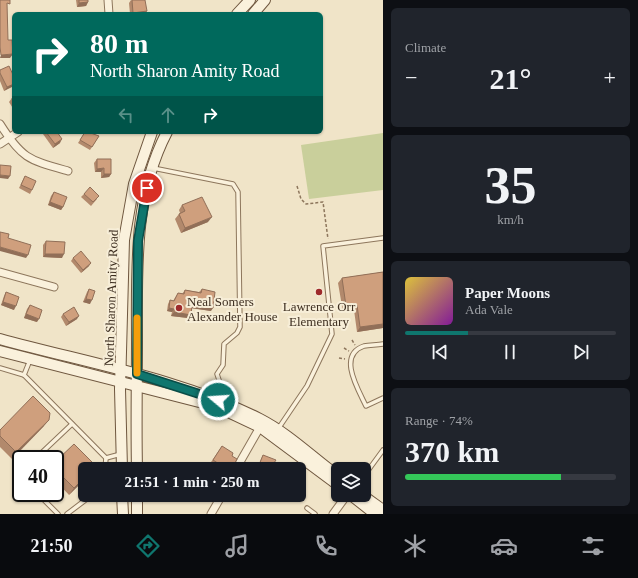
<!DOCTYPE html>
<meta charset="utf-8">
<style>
:root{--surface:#171b24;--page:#20242c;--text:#f1f3f6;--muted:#9ea1a6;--line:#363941;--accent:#0f766e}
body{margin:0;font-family:"Times New Roman",serif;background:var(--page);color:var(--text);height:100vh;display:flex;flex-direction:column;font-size:15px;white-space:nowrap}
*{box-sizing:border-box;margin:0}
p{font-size:13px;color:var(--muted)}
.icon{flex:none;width:22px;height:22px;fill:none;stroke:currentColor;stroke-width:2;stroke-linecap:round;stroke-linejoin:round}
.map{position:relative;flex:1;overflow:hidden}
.details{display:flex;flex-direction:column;gap:8px;padding:8px;background:#0d0f14;width:255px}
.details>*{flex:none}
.guide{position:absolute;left:12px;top:12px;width:311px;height:122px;border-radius:6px;box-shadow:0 1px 3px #0004;background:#00695c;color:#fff;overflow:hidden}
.tools{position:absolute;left:331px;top:462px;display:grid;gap:8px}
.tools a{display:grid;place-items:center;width:40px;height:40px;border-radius:6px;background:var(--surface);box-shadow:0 1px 3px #0004;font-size:20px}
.speed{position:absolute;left:12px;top:450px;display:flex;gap:8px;font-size:20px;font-weight:700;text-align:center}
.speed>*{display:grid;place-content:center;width:52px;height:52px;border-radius:50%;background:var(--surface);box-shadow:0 1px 3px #0004;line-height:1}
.speed .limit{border:2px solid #111;border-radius:6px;background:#fff;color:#111}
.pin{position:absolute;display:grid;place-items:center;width:34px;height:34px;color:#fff;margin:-17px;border:2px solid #fff;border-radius:50%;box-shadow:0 1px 4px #0007}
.me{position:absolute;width:44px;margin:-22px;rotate:288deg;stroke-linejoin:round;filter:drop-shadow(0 0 3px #0008)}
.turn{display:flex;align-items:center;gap:14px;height:84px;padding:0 12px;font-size:18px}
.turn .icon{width:52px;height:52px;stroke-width:2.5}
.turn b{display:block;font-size:28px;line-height:34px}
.lanes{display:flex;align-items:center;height:38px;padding:0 12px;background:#0003;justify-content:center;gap:20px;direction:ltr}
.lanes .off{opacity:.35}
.big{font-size:30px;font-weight:600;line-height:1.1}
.details .widget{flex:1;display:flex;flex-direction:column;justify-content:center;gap:6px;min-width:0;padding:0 14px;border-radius:6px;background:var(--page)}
.details .dial{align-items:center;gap:0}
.dial b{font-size:52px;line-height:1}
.song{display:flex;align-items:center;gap:12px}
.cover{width:48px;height:48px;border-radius:6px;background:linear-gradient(135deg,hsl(50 70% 55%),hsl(290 70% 35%))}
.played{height:4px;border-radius:2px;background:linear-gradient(90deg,var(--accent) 30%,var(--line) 30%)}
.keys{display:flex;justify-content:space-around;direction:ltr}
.heat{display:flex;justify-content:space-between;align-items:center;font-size:22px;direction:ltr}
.charge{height:6px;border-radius:3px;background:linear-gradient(90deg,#34c759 74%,var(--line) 0)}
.trip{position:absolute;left:78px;top:462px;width:228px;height:40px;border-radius:6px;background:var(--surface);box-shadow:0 1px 3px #0004;font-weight:600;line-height:40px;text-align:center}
.menu{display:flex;height:64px;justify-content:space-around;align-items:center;background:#090b0e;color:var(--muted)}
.menu .icon{width:28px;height:28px}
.menu .active{color:var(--accent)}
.menu b{font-size:18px;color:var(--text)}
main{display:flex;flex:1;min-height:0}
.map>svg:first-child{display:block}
.green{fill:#c9cf9b}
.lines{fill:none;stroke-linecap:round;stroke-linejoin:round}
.lane-casing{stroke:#8d765c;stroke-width:5.5}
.street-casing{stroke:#8d765c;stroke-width:9}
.secondary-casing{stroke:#6f573f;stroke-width:12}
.path{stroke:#8d765c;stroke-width:1.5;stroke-dasharray:3 2;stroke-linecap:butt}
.lane{stroke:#faf1dc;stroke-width:3.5}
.street{stroke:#faf1dc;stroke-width:7}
.secondary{stroke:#faf1dc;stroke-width:10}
.wall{fill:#b2896c}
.shaded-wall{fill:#916f58}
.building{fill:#cf9f7d;stroke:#916f58}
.route-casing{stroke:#0a4d48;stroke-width:10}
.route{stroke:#0f766e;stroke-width:7}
.slow{stroke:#f59e0b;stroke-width:7}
.poi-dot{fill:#9e2a2b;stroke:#f7eed8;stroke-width:1.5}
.labels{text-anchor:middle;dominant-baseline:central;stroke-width:4;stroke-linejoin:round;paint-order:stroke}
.street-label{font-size:13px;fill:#3d2e20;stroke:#f7eed8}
.poi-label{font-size:13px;fill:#3d2e20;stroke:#f7eed8;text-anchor:start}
</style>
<main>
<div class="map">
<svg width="383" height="514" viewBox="0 0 383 514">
<rect width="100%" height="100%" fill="#f0e4c8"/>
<path class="green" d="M383,133V190L309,199L301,145Z"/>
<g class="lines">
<defs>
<g id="lane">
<path d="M153,168L233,184L238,192L240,327L237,333L224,344L223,365L217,374L221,386L218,399"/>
<path d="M383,344C377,345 370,345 364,346C337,355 358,389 366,406L383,398"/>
<path d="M30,360L24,375L106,458L121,454"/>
<path d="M0,368L24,375"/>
<path d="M278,429L307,386L332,334L323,246L383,238"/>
<path d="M35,459L72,424"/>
<path d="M105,469L106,458"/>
<path d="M21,472L19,474L21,476"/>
<path d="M364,476L383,450"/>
<path d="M37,493L58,514"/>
<path d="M307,508L315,514"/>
<path d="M67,514L92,495"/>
</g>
<g id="street">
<path d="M108,0L109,14"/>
<path d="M0,124C22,159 29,160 68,171"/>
<path d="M0,144L18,132"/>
<path d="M0,272L54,287"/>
<path d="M236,469L260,427"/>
<path d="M211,514L222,495"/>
<path d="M333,514L347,495"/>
</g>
<g id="secondary">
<path d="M237,14L250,0"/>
<path d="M253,14L265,0"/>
<path d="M0,339C87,363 179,378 260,419C289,434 312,457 338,476"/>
<path d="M0,351L203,403L226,411L260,427L338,485"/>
<path d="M122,469L120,389L124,240L134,184L152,132"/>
<path d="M137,469C136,426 137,384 137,341C137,270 133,197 167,132"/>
<path d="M122,495L123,514"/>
<path d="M137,495V514"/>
<path d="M351,495L375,514"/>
<path d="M362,495L383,510"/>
</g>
</defs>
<use href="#lane" class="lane-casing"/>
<use href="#street" class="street-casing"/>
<use href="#secondary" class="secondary-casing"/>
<g class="path">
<path d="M297,186L301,199L306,204L323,202L328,239"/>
<path d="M352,340L355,345"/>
<path d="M344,348L349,351"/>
<path d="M339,358L345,359"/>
</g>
<use href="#lane" class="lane"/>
<use href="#street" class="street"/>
<use href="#secondary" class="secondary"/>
</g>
<g class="wall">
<path d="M76,0H88V2L86,6L77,7Z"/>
<path d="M131,0L147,11L144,14H130L129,3Z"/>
<path d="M0,70L14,84L4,91L0,81Z"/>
<path d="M14,97V110L9,102L12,98Z"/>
<path d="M44,132H57L60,143L53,148L43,134Z"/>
<path d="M85,132L99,136L90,150L78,143Z"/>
<path d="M97,159L111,174L109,177L101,178V172H95L94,163Z"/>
<path d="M25,176L32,190L30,194L19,188Z"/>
<path d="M54,192L63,207L61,210L48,205L51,196Z"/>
<path d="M84,194L97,199L91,206L81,197Z"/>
<path d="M182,205L208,222L181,233L175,219L179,214L180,213L179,210Z"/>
<path d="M46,241L62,258L43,257V245Z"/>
<path d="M73,258L89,266L81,273L71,261Z"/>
<path d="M383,272V328L357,332L354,310L343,312L338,283L342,278Z"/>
<path d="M89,289L90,304L83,302L87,292Z"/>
<path d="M202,289L211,311L192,308L188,318L171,316L172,312L167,311L168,304L170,300L173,301L178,293L182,294L185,290L199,292Z"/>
<path d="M6,292L14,310L1,305L4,296Z"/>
<path d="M30,305L37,322L24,318L27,309Z"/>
<path d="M63,314L77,319L66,326L61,317Z"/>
<path d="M44,426L12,459L0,447V430Z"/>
<path d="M222,446L232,456V469H215L209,465Z"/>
<path d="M263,455L270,469H257L261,459Z"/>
<path d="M55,462L96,466L94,469H85V479L69,495L55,480Z"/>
</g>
<g class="shaded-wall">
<path d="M88,2L86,6L77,7L79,3Z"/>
<path d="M147,11L144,14H132L133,13Z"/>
<path d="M13,54L10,58H0L1,55Z"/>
<path d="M14,84V86L4,91L7,87Z"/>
<path d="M62,139L60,143L53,148L55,144Z"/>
<path d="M104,168L101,172H95L97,169Z"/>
<path d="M104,174H111L109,177L101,178Z"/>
<path d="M0,175L10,176L8,179L0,178Z"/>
<path d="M50,202L63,207L61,210L48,205Z"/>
<path d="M212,217L208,222L181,233L185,228Z"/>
<path d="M0,247L28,255L26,258L0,251Z"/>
<path d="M45,254H64L62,258L43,257Z"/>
<path d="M91,263L89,266L81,273L83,270Z"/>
<path d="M86,299L92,300L90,304L83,302Z"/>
<path d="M3,302L16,306L14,310L1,305Z"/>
<path d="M192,305L213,308L211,311L190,308Z"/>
<path d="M357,305L354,310L343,312L346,306Z"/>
<path d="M169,308L174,309L172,312L167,311Z"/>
<path d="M174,312L191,315L188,318L171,316Z"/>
<path d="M26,314L39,319L37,322L24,318Z"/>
<path d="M79,316L77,319L66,326L69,322Z"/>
<path d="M383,324V328L357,332L360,327Z"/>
<path d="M49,420L44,426L12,459L16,452Z"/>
<path d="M259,465L268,469H257Z"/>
<path d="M85,477V479L69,495L74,488Z"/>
</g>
<g class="building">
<path d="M0,0H10V4L7,3L8,40H12L13,54L1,55L0,47Z"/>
<path d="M79,0H88V2L79,3Z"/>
<path d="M132,0H145L147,11L133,13Z"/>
<path d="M9,66L14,77V84L7,87L0,73V70Z"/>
<path d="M14,97V102L12,98Z"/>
<path d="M46,132H57L62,139L55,144Z"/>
<path d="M85,132H88L99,136L92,147L80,140Z"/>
<path d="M97,159H111V174H104V168L97,169Z"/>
<path d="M0,165L11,166L10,176L0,175Z"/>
<path d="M25,176L36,181L32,190L21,185Z"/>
<path d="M90,187L99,196L93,202L84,194Z"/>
<path d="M54,192L67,197L63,207L50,202Z"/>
<path d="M202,197L212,217L185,228L179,214L185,211L182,205Z"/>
<path d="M0,232L9,234L8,238L31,245L28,255L0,247Z"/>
<path d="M46,241L65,242L64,254H45Z"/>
<path d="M81,251L91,263L83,270L73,258Z"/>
<path d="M383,272V324L360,327L357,305L346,306L342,278Z"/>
<path d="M89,289L95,291L92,300L86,299Z"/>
<path d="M202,289L215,292L213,308L192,305L191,315L174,312V309L169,308L170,300L174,301L178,293L184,294L185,290L201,293Z"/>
<path d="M6,292L19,297L16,306L3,302Z"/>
<path d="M30,305L42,310L39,319L26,314Z"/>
<path d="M74,307L79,316L69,322L63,314Z"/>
<path d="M33,396L50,413L49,420L16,452L0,436V430Z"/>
<path d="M74,444L96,466L93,469H85V477L74,488L55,469V462Z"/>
<path d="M222,446L233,453L232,456L237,459L232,469H227L213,460Z"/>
<path d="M263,455L276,460L270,469H268L259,465Z"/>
</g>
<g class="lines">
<defs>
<path id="route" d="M147,188L138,241L137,374L218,400"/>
</defs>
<use href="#route" class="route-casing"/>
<use href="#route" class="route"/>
<path class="slow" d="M137,318V373"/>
</g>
<g class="poi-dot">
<circle cx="319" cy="292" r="4"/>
<circle cx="179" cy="308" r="4"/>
</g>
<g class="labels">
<g class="street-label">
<text transform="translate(111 298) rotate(-88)">North Sharon Amity Road</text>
</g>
<g class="poi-label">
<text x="187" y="301">Neal Somers<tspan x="187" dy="15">Alexander House</tspan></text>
<text x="319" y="306" text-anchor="middle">Lawrence Orr<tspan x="319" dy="15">Elementary</tspan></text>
</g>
</g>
</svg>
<div class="tools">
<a><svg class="icon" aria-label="layers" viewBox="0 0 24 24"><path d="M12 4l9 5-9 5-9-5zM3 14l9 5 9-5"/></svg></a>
</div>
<div class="speed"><div class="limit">40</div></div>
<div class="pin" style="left:147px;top:188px;background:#d93025"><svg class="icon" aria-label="arrive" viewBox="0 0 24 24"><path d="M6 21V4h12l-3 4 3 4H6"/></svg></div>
<svg class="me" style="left:218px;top:400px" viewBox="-20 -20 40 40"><circle r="17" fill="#0f766e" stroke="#fff" stroke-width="3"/><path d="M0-11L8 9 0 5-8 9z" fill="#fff"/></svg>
<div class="trip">21:51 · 1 min · 250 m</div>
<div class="guide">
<div class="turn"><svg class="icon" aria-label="right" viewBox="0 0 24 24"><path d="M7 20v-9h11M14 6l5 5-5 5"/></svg><div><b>80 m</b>North Sharon Amity Road</div></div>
<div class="lanes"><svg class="icon off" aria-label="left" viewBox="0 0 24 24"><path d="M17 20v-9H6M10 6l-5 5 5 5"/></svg><svg class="icon off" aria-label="ahead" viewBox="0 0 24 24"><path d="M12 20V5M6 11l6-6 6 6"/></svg><svg class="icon" aria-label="right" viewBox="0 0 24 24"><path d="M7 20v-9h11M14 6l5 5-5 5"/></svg></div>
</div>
</div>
<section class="details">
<div class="widget"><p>Climate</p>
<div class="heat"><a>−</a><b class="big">21°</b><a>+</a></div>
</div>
<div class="widget dial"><b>35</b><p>km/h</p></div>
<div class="widget">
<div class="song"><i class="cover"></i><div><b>Paper Moons</b><p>Ada Vale</p></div></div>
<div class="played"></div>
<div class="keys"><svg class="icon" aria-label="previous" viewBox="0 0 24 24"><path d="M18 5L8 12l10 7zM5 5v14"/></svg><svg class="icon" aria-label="pause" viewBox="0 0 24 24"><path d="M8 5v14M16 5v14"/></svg><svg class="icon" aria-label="next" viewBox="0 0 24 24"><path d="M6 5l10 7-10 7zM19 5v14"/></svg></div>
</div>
<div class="widget"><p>Range · 74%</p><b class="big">370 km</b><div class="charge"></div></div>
</section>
</main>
<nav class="menu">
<b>21:50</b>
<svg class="icon active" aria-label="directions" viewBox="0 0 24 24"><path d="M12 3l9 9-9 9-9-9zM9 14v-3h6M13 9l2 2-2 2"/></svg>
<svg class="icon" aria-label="music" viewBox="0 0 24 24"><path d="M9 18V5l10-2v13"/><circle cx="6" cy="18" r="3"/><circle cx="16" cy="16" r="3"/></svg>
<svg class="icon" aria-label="phone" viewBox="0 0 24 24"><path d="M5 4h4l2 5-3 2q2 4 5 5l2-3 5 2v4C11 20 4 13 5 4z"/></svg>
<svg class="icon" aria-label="climate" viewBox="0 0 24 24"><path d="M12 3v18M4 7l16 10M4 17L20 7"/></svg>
<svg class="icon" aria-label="car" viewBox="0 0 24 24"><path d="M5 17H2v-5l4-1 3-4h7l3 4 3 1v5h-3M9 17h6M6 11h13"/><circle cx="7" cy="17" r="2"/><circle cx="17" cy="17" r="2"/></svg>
<svg class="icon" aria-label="filters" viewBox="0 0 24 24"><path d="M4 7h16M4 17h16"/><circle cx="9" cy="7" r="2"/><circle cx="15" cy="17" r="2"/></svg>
</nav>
